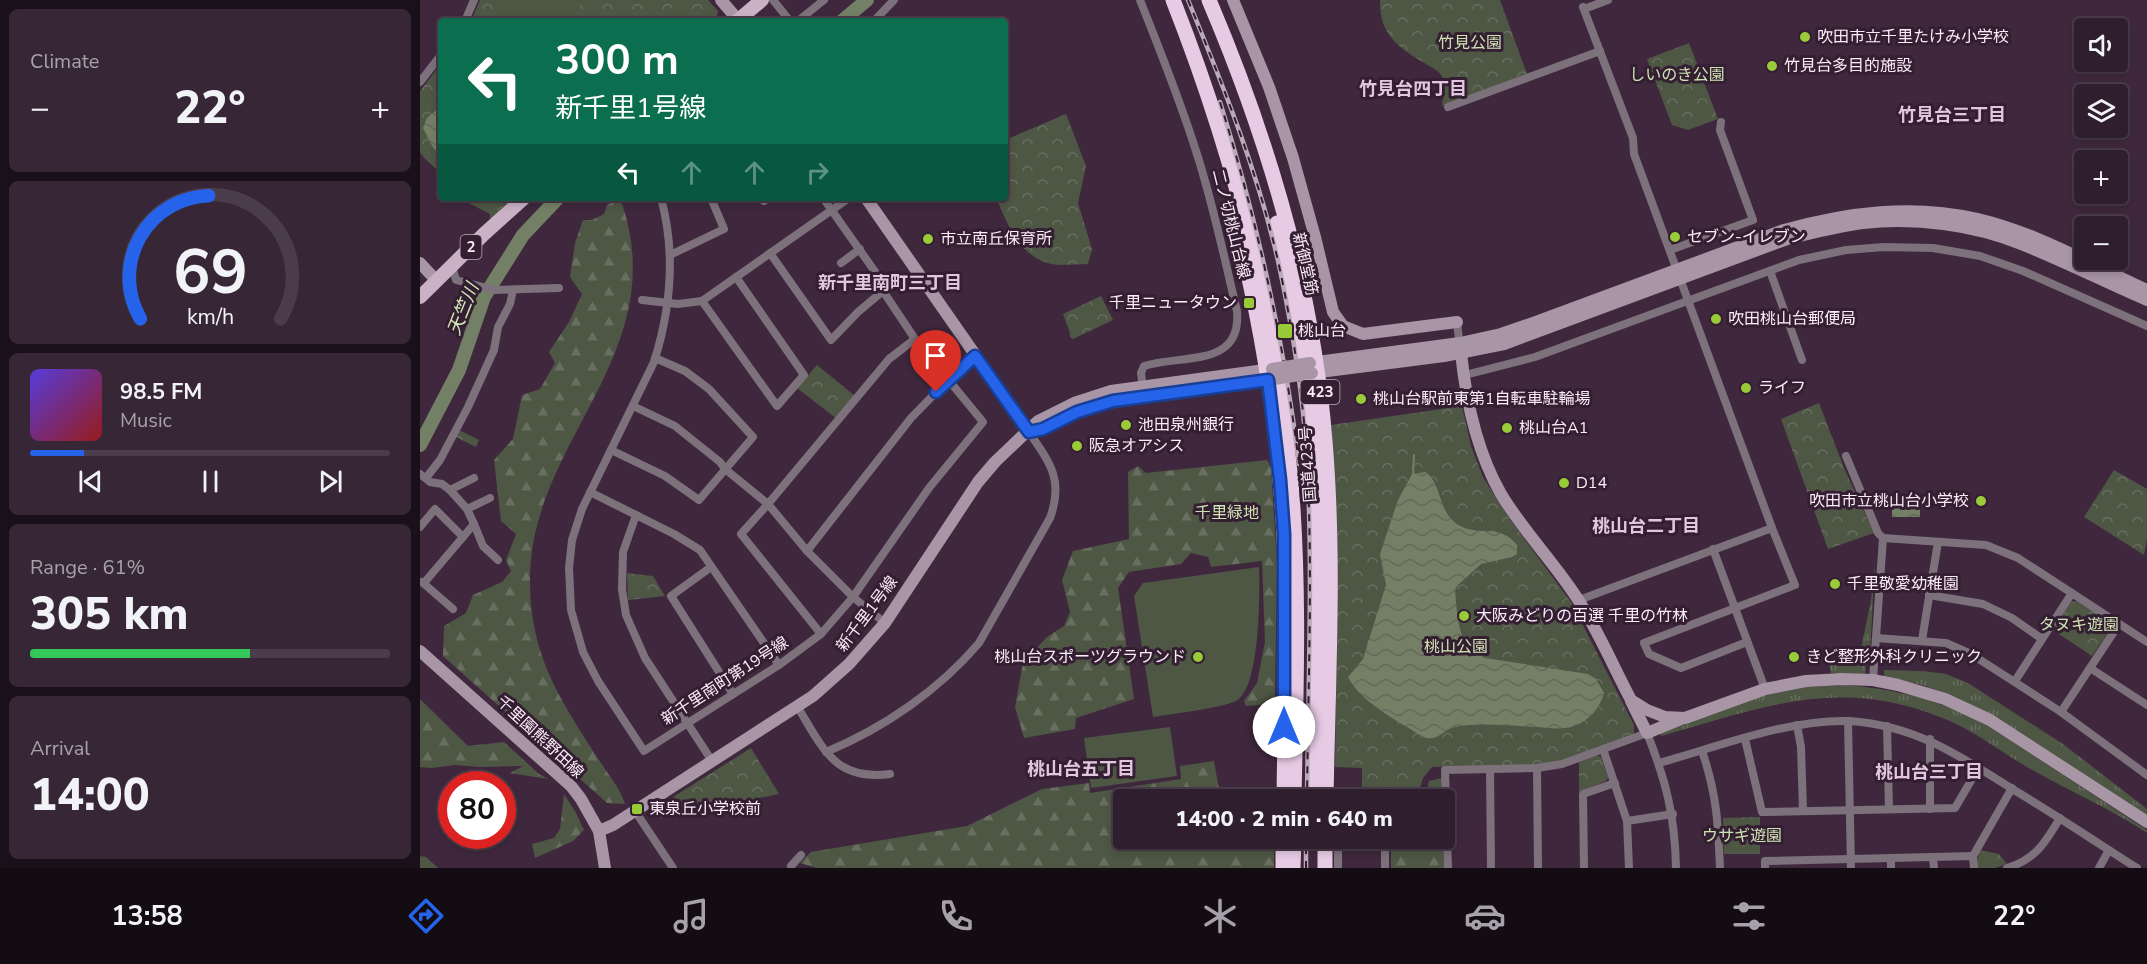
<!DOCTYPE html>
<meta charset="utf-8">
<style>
:root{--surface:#2f1e2e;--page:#372736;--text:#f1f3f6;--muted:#a7a2aa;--line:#4a3c4a;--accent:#2563eb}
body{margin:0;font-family:"Nunito Sans","Noto Sans JP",sans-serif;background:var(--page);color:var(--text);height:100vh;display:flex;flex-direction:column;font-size:22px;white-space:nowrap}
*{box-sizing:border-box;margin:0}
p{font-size:20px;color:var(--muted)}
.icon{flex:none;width:33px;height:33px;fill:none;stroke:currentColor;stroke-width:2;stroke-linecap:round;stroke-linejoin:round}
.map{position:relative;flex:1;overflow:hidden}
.sheet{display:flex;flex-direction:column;gap:9px;padding:9px;background:#1a1019;width:420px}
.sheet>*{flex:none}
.banner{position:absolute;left:18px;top:18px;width:570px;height:183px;border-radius:6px;box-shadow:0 3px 9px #0003,0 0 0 2px var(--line);background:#0b6e4f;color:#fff;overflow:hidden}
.fabs{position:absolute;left:1654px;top:18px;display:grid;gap:12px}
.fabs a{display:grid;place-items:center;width:54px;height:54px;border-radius:6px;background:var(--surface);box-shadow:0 3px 9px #0003,0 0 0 2px var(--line);font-size:30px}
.speed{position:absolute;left:18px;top:771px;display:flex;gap:12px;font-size:30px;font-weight:700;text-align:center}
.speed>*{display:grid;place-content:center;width:78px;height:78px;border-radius:50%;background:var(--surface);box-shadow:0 3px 9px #0003,0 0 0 2px var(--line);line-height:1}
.speed .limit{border:9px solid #d22;background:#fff;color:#111}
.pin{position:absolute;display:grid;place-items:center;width:51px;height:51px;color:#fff;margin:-62px -26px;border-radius:50% 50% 50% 0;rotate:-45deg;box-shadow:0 0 6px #0007}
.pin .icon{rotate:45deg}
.me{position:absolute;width:66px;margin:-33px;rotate:0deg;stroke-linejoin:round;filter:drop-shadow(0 0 4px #0008)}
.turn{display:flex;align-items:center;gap:21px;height:126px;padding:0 18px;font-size:27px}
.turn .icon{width:78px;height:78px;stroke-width:2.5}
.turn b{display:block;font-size:42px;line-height:51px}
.lanes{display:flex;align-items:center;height:57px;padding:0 18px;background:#0003;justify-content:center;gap:30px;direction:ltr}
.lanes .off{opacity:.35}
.big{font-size:45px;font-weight:800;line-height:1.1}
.sheet .widget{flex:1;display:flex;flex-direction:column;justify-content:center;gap:9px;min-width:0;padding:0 21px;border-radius:9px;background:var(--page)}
.sheet .dial{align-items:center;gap:0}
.dial svg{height:156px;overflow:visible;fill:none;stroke:var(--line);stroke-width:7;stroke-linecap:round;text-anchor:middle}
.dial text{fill:var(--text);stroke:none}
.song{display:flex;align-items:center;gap:18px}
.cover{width:72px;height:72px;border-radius:9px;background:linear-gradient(135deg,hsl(250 70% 55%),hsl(0 70% 35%))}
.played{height:6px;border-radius:3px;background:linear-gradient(90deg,var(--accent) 15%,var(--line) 15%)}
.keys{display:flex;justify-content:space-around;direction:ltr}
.heat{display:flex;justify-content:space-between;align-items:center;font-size:33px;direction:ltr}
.charge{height:9px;border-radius:4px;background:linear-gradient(90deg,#34c759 61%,var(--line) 0)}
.trip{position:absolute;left:693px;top:789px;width:342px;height:60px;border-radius:6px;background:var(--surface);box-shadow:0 3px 9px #0003,0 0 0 2px var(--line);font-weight:800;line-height:60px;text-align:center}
.tabs{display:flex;height:96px;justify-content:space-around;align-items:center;background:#130c12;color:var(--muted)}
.tabs .icon{width:42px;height:42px}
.tabs .current{color:var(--accent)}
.tabs b{font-size:27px;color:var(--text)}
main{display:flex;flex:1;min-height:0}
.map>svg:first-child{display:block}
.grass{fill:url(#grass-tufts)}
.forest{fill:url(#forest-firs)}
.park{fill:url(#park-crowns)}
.pitch{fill:#4e5644}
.water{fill:url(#water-waves)}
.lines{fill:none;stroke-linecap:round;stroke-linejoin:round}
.stream{stroke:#748066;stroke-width:2}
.river{stroke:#748066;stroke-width:14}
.street{stroke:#7d717c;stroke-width:8}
.secondary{stroke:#a895a6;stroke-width:12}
.primary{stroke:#c9b1c6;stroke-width:14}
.highway{stroke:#e7cae4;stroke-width:15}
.rail-casing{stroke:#bbaab9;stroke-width:4.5}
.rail{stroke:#341e32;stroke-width:2;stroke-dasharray:7;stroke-linecap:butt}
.secondary-bridge{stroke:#a895a6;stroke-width:12}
.route-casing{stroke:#184099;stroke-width:15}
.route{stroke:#2563eb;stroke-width:10}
.poi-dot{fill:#98cb37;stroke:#341e32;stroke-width:2}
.labels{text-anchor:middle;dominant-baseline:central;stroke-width:6;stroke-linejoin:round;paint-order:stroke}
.shield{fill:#341e32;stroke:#bfaebd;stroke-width:1.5}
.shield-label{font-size:15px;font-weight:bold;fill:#fbecf9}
.poi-label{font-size:16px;fill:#fbecf9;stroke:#341e32;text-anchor:start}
.park-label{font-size:16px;fill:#cee3b2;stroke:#341e32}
.street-label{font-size:16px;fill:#fbecf9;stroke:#341e32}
.neighbourhood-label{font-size:18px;font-weight:bold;fill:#e2c5df;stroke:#341e32}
.water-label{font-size:18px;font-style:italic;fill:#d3e9b7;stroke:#341e32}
</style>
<main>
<section class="sheet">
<div class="widget"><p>Climate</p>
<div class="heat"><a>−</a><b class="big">22°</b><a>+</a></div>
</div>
<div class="widget dial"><svg viewBox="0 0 100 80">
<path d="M14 69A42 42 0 1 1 86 69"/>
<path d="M14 69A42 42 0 0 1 49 6" stroke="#2563eb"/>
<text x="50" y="56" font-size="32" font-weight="700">69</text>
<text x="50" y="72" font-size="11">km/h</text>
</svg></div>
<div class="widget">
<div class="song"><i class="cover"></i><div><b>98.5 FM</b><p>Music</p></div></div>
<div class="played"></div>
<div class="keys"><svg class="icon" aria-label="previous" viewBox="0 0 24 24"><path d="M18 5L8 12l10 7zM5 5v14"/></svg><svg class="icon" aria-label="pause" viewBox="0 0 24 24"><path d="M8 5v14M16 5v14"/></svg><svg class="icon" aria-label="next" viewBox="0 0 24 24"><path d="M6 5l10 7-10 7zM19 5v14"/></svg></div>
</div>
<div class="widget"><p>Range · 61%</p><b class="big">305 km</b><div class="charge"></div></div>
<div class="widget"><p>Arrival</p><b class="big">14:00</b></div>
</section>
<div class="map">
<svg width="1727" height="868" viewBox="0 0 1727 868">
<defs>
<pattern id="grass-tufts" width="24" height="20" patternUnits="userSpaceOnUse" patternTransform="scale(1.5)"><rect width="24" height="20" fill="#4e5644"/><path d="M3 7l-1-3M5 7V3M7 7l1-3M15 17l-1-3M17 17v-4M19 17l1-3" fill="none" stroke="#686e60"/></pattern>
<pattern id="forest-firs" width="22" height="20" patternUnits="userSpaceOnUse" patternTransform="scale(1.5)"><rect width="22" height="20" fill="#4e5644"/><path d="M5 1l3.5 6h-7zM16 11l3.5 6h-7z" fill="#686e60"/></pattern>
<pattern id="park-crowns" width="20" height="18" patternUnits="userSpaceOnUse" patternTransform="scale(1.5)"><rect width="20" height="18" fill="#4e5644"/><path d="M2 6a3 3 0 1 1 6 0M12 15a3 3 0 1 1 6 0" fill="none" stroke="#686e60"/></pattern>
<pattern id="water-waves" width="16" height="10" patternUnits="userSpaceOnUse" patternTransform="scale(1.5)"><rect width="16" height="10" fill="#748066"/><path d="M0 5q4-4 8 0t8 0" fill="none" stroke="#64695b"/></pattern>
</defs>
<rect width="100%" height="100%" fill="#3f283d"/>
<g class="grass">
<path d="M1455,559L1450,654H1440L1451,600Z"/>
<path d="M1439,659H1446L1445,674L1411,673L1409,664L1438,663Z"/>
<path d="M1464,670L1503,671L1526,674L1548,683L1643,744L1727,809V816L1527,694L1502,685L1464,677Z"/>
<path d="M1422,685C1474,688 1521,700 1567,725L1727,830V833C1689,808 1647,790 1607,767C1578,750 1552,729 1520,717C1418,676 1340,708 1241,736L1240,732L1347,693L1387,687Z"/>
</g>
<g class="forest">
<path d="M200,198C256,351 111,439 110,578C109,651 137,695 175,754C184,769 200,787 205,804L187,803L23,656L24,626L46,613L53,595L82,582L91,571L86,560L96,534L81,521L74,460L93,439L102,395L120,389L135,363L129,352L149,322L162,294L150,277L155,243L163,220H172L184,214L187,205Z"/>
<path d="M847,460L851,467L857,562L855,697L850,704L826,706L824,701L837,683L845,642L842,561L791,567L788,557L771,553L761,564L709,572L698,588L714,699L656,718L655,729L604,738L595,707L603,663L627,637L644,626L650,612L642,580L653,551L709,539L708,472L718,466L726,473Z"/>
<path d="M0,699L48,746L84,742L119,774L128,779L90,773L103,766L59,767L35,765L11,768L0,767Z"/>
<path d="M794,761L799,789L804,799L704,800V838L854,839V868H397L380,863L391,852L547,826L622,789L669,783L670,793L761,779L760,766Z"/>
<path d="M1022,778V799L1004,800L1009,781Z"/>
<path d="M144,794L156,813L164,830L153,841L115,858L112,844L134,838L140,829Z"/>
<path d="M971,839H1023L1024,868H971Z"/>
<path d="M0,856L6,857L18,868H0Z"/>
</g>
<g class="park">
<path d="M60,0H288L298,11L296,21H51Z"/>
<path d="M960,0H1080L1107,74L1022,106C1023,97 1026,87 1023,78C1020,71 1012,68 1006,64C979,48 959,35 960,0Z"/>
<path d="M1269,43L1298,119L1268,130L1252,125L1227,59Z"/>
<path d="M21,64V179C19,167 5,162 0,152V91Z"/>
<path d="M646,114L666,166L658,203L672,249L668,264C658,264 649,265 640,265C602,263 589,227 576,198H585V140Z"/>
<path d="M39,198H92L70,220V214Z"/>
<path d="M681,296L693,320L653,339L650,337V333L643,314Z"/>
<path d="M397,365L435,396L417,419L377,388Z"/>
<path d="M1399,403L1424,468L1454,533L1408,549L1361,419Z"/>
<path d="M1042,406L1051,446L1063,477L1089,518L1151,602L1214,725V734L1139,762L1114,765L1012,767L1003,778L997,799H942V768L915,767C916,653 921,539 911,425Z"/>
<path d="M39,430L59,440L56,447L36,437Z"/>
<path d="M1694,470L1727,489V540L1724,555L1664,517Z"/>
<path d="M207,573L233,576L245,596L208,600Z"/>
<path d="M1657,601L1690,622L1692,627L1672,656L1633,630L1651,602Z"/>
<path d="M331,748L359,794L239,818L234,809Z"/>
<path d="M1177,755L1181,757L1188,777L1186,781L1159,792V762Z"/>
<path d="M1340,817V854H1304L1303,818Z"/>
<path d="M1560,850L1579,854L1587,864L1575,868H1557V862Z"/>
</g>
<g class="pitch">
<path d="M78,0H166L140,21H94L77,13Z"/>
<path d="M206,7L217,21H188Z"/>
<path d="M839,567C840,594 840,681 819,699C808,708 750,714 733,717L714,596L723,583Z"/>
<path d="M750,727L757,776L671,788L664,738Z"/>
</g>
<g class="water">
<path d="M21,106V158L11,144L3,128L7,118Z"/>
<path d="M1006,472C1022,485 1018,511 1037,524C1058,538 1079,522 1097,545V554L1092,557L1061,564L1037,586L1035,590C1038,618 1036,645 1065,658L1168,674L1176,679L1184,693C1180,708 1169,721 1154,726C1143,730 1130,728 1118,727C1092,726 1059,722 1035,727C1023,730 1019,740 1006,738C983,725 939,701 928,677L943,659L966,585L960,554L978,500L992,474Z"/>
<path d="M1500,506V517H1472V507Z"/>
</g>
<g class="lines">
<g class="stream">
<path d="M440,0L443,4"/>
<path d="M993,474L994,455"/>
</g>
<g class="river">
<path d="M422,21L447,0"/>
<path d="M0,445L39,370L64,297L103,235L138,198"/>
</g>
<g class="street">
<path d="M353,0L370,21"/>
<path d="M720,0C740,50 760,100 776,151C793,203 804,257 817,311C822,368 763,354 724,366L721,373L723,389"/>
<path d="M1164,9L1188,0"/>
<path d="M45,21L54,0"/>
<path d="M378,21L404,0"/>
<path d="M454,21L474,0"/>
<path d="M0,82L21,55"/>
<path d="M1028,107L1180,51"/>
<path d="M241,198C256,253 251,308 234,362L162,509L152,540L149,568L151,610L163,652L178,681L224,751L359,665L401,634L433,597L509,488L563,422L495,339L463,291V283L403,198"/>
<path d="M342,198L344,201L348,198"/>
<path d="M1250,250L1333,220L1300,130L1301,122"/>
<path d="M350,253L411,340L438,312L463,291"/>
<path d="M250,255L304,229L291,198"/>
<path d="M421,263L440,249"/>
<path d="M32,266L36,280L75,290L139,288"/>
<path d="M1350,271L1382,360"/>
<path d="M222,300L258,304L282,301L429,198"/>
<path d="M282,301L357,406L384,375L316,277"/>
<path d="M1037,322L1040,348"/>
<path d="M1045,375L1115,357L1379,260L1426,250L1464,247L1513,248L1560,256L1603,271L1727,326"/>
<path d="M213,406L255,426L300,462L305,469L348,504L387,551L433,597L465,623"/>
<path d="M191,450L245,476L279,500L333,437L289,389L265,371L235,358"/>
<path d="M1426,456L1458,533L1463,538L1453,680"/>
<path d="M0,474L10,482L22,484L30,490L47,509L54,524L4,583"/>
<path d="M6,478L20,460L48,407L74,350L78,327L90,304L93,290"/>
<path d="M30,490L54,478"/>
<path d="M170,492L254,534L280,550L359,665"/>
<path d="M47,509L70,498"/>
<path d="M216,515L203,552L202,589L206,615L225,658L292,761"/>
<path d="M54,524L63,546L78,560"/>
<path d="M0,527L15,509L43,537"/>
<path d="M1463,538L1566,545L1598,558L1727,642"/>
<path d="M1293,549L1345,689"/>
<path d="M387,551L491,418L528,380L555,356"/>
<path d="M291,567L251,596L313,694"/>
<path d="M2,582L33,609"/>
<path d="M1509,595L1563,604L1592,618L1622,639"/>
<path d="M1159,600L1352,528L1214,154L1213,138L1163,7"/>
<path d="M401,634L321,534L348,504L469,359L495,339"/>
<path d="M1456,638L1526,643L1551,654L1641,712L1727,775"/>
<path d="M1502,640L1518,542"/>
<path d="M1327,642L1261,668L1229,654L1224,643L1375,585L1352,528"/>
<path d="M1670,668L1727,705"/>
<path d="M1595,681L1652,593"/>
<path d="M377,706C403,748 414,781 470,774"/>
<path d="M1641,712L1699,624"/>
<path d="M1428,721L1431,868"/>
<path d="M1377,725L1381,747L1383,810"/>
<path d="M1467,726L1469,809"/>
<path d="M1325,739L1342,812L1535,808L1559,767"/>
<path d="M1183,749L1207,821L1209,868"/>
<path d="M1282,751C1297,795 1298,823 1300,868"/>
<path d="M406,752C464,728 519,690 559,643L630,518C644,480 630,463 609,432"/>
<path d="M1239,763C1297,747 1369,719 1429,721C1495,725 1540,756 1594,790C1636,815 1676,842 1717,868"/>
<path d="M1117,768L1118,868"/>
<path d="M1070,769L1071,868"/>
<path d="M1510,809V739"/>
<path d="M215,811L253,868"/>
<path d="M1207,821L1253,814"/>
<path d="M1553,856L1592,788"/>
<path d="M1471,858V868"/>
<path d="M1513,858L1514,868"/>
<path d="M371,866L381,855"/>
<path d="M918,868V846L921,840L957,839L965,843V868"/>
<path d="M1028,868L1025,770L1117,768L1142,764L1227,733C1246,781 1255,816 1256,868"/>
<path d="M1164,868L1163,794L1195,783"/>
<path d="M1345,868V861L1553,856L1554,868"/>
<path d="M1587,868C1616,859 1625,843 1640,818"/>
<path d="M1679,868L1689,850"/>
</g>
<g class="secondary">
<path d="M301,0L319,21"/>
<path d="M813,0L849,87L873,158L895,237L913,312L923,326L943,334L1037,322"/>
<path d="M446,198L609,432"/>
<path d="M0,263L16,280"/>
<path d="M1041,353C1046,401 1057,452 1081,494C1103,531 1134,562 1157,598C1178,630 1193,666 1211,700L1227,710L1245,717L1265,718L1345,689L1386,681L1422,679L1453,680L1478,685L1525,699L1570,720L1727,822"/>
<path d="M890,363L1040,343L1081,334L1116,322L1364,230C1428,212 1492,204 1558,219C1617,233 1672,265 1727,290"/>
<path d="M892,373L1024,356L1084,344L1367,239C1392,233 1418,226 1443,223C1495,217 1554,225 1601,244C1644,261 1685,282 1727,300"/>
<path d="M609,432L623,429L657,412L693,401L854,379"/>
<path d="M0,651L151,786L161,799L179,831L185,868"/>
<path d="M1211,701L1227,733L1261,719"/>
<path d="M179,831L193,825L393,696L429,664L465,623L558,482L575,462L618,421L654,403L691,391L852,369"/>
</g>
<g class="primary">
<path d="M317,21L342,0"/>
<path d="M0,297L64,234L104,198"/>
</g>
<g class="highway">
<path d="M753,0C814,155 856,316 871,482C880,588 876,694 874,800"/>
<path d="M789,0C849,141 893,288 905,441C915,560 908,680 906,800"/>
<path d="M857,223C879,307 893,394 897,480C901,586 897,693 896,800"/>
<path d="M824,257C846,348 859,442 864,536C868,623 865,712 864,800"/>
<path d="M863,868V838"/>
<path d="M873,868L874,838"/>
<path d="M905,868V838"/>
</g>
<defs>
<g id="rail">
<path d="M768,0C804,88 840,177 860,270C873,332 883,396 887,459C893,572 888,686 887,800"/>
<path d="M800,102C837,220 864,341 879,464"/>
<path d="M886,868V838"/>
</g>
</defs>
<use href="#rail" class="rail-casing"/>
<use href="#rail" class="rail"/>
<g class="secondary-bridge">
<path d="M852,369L890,363"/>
<path d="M854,379L892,373"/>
</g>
</g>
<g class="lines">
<defs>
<path id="route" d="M516,392L555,356L609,432L623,429L657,412L693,401L848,380L860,480L864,534V727"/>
</defs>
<use href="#route" class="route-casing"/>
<use href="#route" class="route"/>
</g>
<g class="poi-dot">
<circle cx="1385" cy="37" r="6"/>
<circle cx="1352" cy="66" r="6"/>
<circle cx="1255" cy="237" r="6"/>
<circle cx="508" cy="239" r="6"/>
<rect x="823" y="297" width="12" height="12" rx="3"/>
<circle cx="1296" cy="319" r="6"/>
<rect x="857" y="323" width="16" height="16" rx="3"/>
<circle cx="1326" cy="388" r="6"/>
<circle cx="941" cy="399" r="6"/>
<circle cx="706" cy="425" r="6"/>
<circle cx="1087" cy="428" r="6"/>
<circle cx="657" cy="446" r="6"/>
<circle cx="1144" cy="483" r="6"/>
<circle cx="1561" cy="501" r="6"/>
<circle cx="1415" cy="584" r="6"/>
<circle cx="1044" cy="616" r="6"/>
<circle cx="778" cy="657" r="6"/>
<circle cx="1374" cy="657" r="6"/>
<rect x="211" y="803" width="12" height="12" rx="3"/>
</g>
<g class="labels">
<g class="shield">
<rect x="40.5" y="235" width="21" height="24" rx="4.5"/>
<rect x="880.5" y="380" width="39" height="24" rx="4.5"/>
</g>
<g class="shield-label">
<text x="51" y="247">2</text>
<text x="900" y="392">423</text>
</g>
<g class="poi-label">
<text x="1397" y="37">吹田市立千里たけみ小学校</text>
<text x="1364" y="66">竹見台多目的施設</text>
<text x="1267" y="237">セブン-イレブン</text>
<text x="520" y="239">市立南丘保育所</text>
<text x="817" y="303" text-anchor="end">千里ニュータウン</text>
<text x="1308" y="319">吹田桃山台郵便局</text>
<text x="878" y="331">桃山台</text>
<text x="1338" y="388">ライフ</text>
<text x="953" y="399">桃山台駅前東第1自転車駐輪場</text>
<text x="718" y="425">池田泉州銀行</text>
<text x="1099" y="428">桃山台A1</text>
<text x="669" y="446">阪急オアシス</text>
<text x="1156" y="483">D14</text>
<text x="1549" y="501" text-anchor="end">吹田市立桃山台小学校</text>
<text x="1427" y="584">千里敬愛幼稚園</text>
<text x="1056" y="616">大阪みどりの百選 千里の竹林</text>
<text x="766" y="657" text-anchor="end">桃山台スポーツグラウンド</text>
<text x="1386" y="657">きど整形外科クリニック</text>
<text x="229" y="809">東泉丘小学校前</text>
</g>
<g class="park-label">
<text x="1050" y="43">竹見公園</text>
<text x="1257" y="75">しいのき公園</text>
<text x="807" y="513">千里緑地</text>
<text x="1659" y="625">タヌキ遊園</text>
<text x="1036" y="647">桃山公園</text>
<text x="1322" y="836">ウサギ遊園</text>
</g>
<g class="street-label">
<text transform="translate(811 224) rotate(76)">二ノ切桃山台線</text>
<text transform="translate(885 264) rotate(77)">新御堂筋</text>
<text transform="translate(888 464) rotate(-94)">国道423号</text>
<text transform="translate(447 614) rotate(-53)">新千里1号線</text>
<text transform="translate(305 681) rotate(-33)">新千里南町第19号線</text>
<text transform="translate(120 737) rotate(43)">千里園熊野田線</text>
</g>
<g class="neighbourhood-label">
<text x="993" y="89">竹見台四丁目</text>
<text x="1532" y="115">竹見台三丁目</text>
<text x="470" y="283">新千里南町三丁目</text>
<text x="1226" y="526">桃山台二丁目</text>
<text x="661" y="769">桃山台五丁目</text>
<text x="1509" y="772">桃山台三丁目</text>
</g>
<g class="water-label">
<text transform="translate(43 309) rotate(-68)">天竺川</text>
</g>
</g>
</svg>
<div class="fabs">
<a><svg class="icon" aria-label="sound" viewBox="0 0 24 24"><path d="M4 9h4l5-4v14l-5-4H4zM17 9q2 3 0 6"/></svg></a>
<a><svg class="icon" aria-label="layers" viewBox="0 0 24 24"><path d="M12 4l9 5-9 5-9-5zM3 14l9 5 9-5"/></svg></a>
<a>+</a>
<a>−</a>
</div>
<div class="speed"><div class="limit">80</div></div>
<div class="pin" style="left:516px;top:392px;background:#d93025"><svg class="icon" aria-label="arrive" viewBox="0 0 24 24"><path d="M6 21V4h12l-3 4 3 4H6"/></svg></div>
<svg class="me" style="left:864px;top:727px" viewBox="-20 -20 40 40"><circle r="19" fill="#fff"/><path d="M0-13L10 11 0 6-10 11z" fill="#2563eb"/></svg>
<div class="trip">14:00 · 2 min · 640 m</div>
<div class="banner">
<div class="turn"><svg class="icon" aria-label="left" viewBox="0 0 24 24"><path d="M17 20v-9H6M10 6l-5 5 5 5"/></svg><div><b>300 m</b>新千里1号線</div></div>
<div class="lanes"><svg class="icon" aria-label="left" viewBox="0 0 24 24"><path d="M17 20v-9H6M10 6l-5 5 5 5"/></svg><svg class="icon off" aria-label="ahead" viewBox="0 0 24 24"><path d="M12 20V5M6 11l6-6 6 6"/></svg><svg class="icon off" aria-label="ahead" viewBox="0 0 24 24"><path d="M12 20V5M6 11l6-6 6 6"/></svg><svg class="icon off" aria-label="right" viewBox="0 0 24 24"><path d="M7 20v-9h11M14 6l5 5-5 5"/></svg></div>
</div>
</div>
</main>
<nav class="tabs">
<b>13:58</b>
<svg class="icon current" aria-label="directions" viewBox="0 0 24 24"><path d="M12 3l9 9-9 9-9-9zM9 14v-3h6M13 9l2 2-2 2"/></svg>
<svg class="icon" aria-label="music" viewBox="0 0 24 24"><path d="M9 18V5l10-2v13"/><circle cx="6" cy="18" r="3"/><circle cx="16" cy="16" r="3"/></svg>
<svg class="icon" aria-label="phone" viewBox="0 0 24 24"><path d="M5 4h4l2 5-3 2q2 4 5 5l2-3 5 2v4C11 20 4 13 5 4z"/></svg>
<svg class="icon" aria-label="climate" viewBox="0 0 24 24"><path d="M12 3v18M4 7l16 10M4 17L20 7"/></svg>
<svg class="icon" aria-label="car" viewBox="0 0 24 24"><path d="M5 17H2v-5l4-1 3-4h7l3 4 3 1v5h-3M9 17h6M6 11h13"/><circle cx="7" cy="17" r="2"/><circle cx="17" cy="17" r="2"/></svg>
<svg class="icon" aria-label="filters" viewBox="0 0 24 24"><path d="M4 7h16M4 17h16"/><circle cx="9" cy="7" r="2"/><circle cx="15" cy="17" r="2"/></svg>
<b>22°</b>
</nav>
